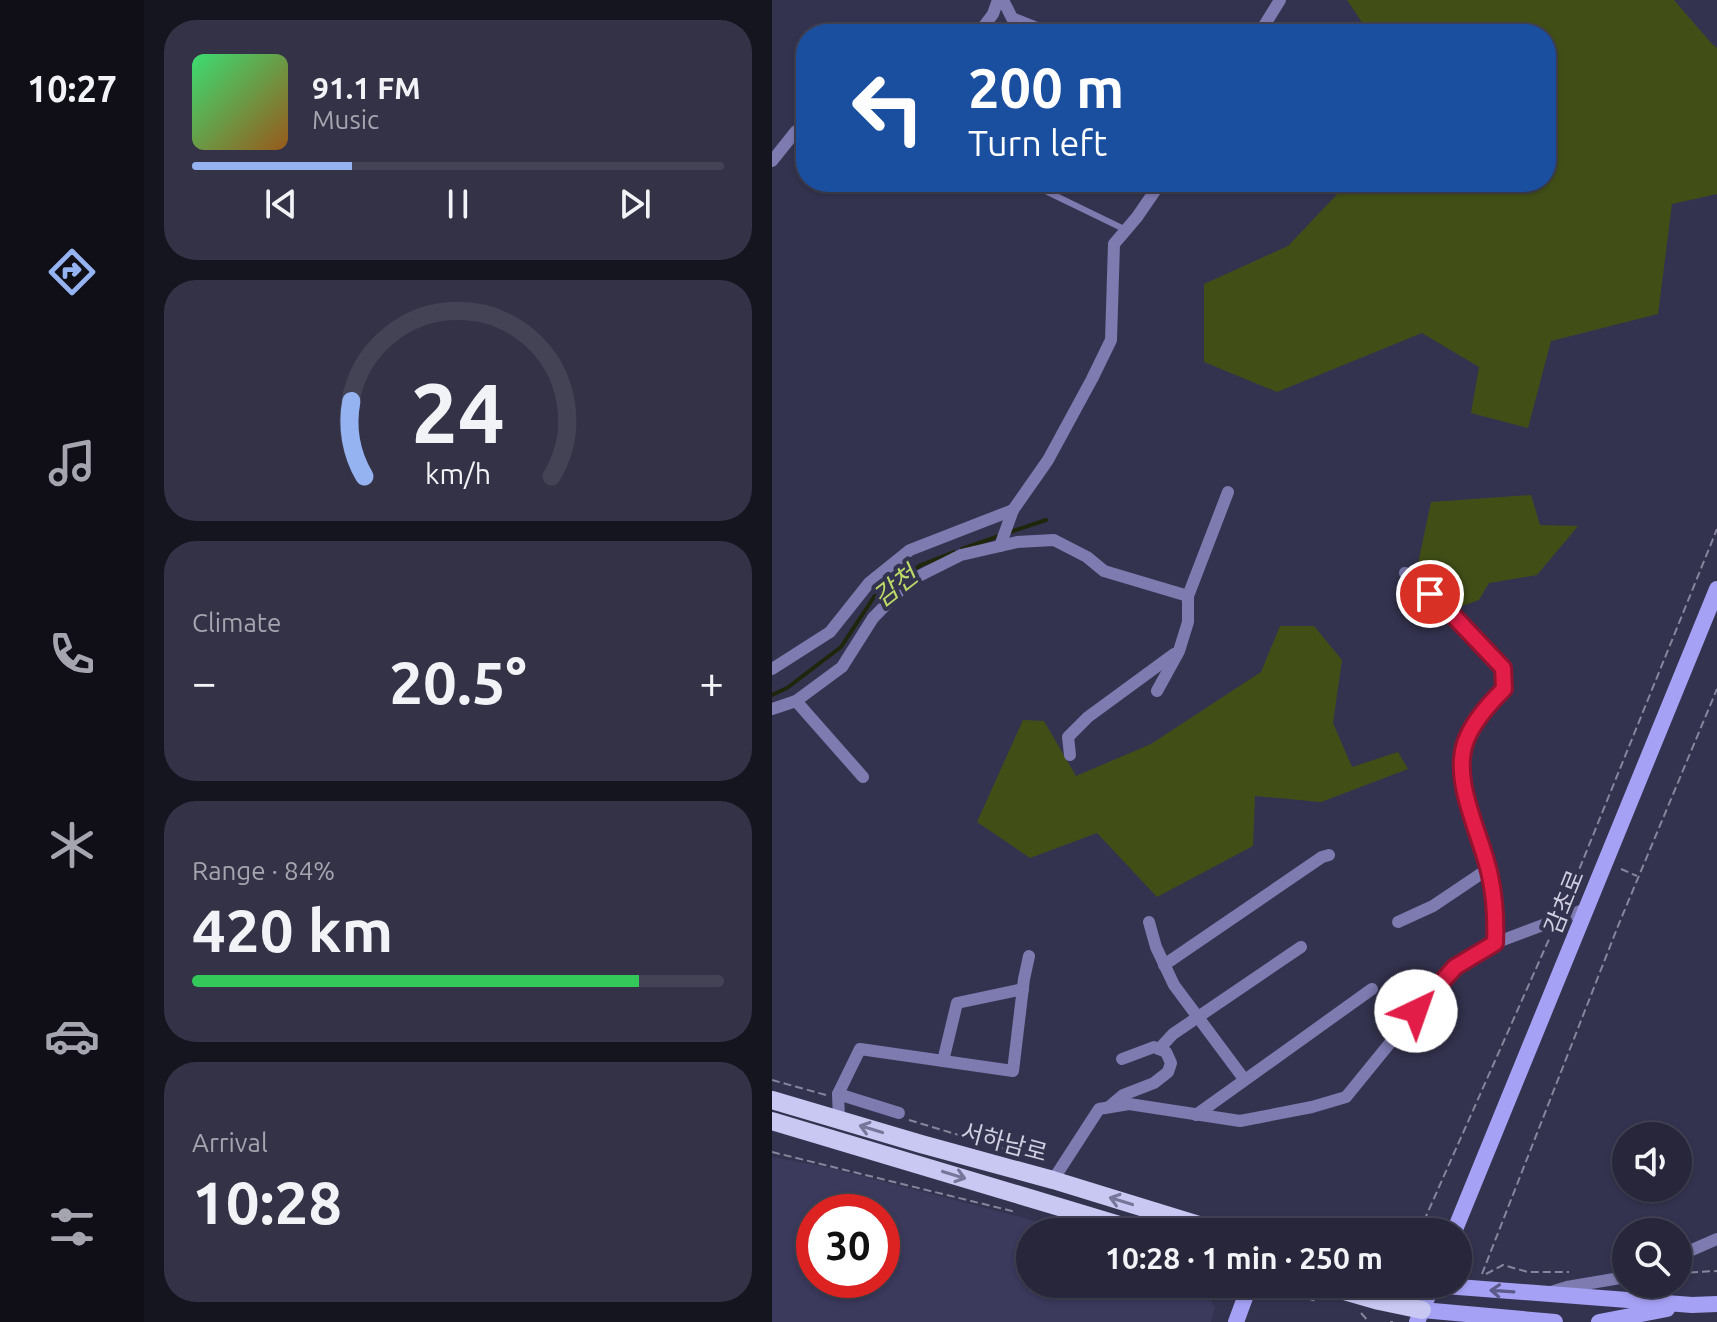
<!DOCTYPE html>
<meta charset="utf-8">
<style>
:root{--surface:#27263b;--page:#333246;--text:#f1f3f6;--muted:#a4a5af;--line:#434355;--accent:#95b2f1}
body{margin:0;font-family:Ubuntu,"Noto Sans KR",sans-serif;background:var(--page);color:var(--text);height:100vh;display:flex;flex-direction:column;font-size:30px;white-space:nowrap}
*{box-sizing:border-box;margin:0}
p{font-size:26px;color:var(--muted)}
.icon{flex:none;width:44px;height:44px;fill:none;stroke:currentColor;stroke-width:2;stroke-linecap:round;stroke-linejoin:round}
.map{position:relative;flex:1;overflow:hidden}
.panel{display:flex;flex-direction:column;gap:20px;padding:20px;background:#151520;width:628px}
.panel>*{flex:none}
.banner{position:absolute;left:24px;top:24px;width:760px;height:168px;border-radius:32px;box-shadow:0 2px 6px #0004,0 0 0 2px var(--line);background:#1a4fa0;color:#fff;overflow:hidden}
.fabs{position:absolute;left:840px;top:1122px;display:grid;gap:16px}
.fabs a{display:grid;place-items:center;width:80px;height:80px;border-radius:50%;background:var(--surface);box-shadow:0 2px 6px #0004,0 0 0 2px var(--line);font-size:40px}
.speed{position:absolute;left:24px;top:1194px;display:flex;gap:16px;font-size:40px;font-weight:700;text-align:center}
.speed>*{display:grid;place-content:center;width:104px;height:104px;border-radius:50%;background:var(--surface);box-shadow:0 2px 6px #0004,0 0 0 2px var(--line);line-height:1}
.speed .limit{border:12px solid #d22;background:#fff;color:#111}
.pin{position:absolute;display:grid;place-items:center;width:68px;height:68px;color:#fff;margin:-34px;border:4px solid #fff;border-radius:50%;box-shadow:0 2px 8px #0007}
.me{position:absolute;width:88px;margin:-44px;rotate:42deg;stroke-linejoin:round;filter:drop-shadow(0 0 6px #0008)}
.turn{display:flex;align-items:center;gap:28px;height:168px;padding:0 40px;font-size:36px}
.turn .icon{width:104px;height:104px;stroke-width:2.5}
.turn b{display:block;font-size:56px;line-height:68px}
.big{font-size:60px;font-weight:700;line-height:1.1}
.panel .card{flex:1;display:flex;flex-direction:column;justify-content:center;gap:12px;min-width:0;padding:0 28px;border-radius:32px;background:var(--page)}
.panel .dial{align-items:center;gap:0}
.dial svg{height:208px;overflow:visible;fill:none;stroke:var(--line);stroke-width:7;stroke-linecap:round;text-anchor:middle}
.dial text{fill:var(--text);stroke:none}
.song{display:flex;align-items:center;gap:24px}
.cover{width:96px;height:96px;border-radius:12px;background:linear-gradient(135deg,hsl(140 70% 55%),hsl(30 70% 35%))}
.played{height:8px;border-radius:4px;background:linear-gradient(90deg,var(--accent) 30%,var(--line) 30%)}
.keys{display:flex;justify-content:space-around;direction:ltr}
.heat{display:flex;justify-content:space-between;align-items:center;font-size:44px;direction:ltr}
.charge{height:12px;border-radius:6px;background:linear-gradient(90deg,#34c759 84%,var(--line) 0)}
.trip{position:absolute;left:244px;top:1218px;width:456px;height:80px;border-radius:40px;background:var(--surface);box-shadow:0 2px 6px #0004,0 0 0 2px var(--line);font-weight:700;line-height:80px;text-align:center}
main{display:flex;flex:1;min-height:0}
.menu{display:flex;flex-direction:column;width:144px;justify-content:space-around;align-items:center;background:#100f18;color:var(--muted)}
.menu .icon{width:56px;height:56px}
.menu .current{color:var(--accent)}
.menu b{font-size:36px;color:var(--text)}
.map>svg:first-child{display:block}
.built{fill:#3b395c;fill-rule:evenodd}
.green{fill:#414f17}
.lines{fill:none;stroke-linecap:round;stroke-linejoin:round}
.stream{stroke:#1f260b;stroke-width:4}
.path{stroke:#86859c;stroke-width:2;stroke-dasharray:8 4;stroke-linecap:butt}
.lane{stroke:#7d7bb0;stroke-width:6}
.street{stroke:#7d7bb0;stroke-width:12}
.secondary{stroke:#a5a1f5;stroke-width:16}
.primary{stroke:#c8c8f3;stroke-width:18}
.oneway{stroke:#777699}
.oneway2{stroke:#5c5a89}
.route-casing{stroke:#92132f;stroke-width:20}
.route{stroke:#e11d48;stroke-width:14}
.labels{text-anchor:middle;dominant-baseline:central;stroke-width:8;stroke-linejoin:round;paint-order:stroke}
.street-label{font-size:24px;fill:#cfcfe1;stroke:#34334f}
.water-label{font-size:26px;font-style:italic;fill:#bbda67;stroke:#34334f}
</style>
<main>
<nav class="menu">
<b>10:27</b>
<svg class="icon current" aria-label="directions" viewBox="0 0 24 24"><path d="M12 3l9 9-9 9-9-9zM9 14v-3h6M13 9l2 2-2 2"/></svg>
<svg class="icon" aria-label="music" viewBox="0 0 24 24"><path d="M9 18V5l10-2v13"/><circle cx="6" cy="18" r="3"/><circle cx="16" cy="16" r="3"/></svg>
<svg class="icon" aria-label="phone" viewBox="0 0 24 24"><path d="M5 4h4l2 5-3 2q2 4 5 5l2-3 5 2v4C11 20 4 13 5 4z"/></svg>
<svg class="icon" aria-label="climate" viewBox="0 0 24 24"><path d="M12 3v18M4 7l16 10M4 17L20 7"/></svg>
<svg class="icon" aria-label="car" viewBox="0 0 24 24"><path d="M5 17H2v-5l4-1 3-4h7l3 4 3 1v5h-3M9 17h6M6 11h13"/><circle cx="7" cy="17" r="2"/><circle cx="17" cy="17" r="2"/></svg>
<svg class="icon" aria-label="filters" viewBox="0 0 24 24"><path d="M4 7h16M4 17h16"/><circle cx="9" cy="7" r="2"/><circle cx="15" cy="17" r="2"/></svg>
</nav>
<section class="panel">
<div class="card">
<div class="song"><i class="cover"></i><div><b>91.1 FM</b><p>Music</p></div></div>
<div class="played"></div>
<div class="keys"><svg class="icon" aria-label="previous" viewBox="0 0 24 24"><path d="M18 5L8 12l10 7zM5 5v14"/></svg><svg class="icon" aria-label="pause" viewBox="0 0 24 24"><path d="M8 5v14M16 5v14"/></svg><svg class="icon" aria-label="next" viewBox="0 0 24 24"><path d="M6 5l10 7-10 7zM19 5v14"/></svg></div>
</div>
<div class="card dial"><svg viewBox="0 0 100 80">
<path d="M14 69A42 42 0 1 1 86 69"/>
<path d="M14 69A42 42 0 0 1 9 40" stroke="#95b2f1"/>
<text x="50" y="56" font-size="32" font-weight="700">24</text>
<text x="50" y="72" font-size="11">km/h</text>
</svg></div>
<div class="card"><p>Climate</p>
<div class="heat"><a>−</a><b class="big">20.5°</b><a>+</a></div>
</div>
<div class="card"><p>Range · 84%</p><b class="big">420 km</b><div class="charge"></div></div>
<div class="card"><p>Arrival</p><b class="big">10:28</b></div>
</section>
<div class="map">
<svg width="945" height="1322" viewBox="0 0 945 1322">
<rect width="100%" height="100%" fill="#34334f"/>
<path class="built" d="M0,1157L59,1168L260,1220L295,1232H258V1284H429L443,1308L439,1322H0ZM42,1212H110V1280H42Z"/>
<g class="green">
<path d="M575,0H902L940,44L945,48V194L900,204L886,314L779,341L756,428L699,413L707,367L650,333L505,392L432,362V284L516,246L573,186V182H774V34H598Z"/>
<path d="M759,495L768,525L806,526L765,575L717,583L707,600L662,616L640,592L659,502Z"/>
<path d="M508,626H542L570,660L561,723L580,767L626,752L636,769L549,802L483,796L481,846L385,897L325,833L258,858L205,822L251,720L272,721L304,776L379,744L489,672Z"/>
</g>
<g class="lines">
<g class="stream">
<path d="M235,533L274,520"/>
<path d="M190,549L227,536"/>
<path d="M0,695L15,688L69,647L102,597L149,565L182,552"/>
</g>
<g class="path">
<path d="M849,869L865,876"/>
<path d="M794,902L945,529"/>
<path d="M0,1080L54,1095"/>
<path d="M137,1120L253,1155"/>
<path d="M0,1152L244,1212"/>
<path d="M464,1226L482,1232"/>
<path d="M647,1232L778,937"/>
<path d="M906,1273L945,1271"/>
<path d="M710,1274L846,926L945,689"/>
<path d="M714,1274L731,1265L756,1272H797"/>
<path d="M490,1296L493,1297L505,1290L544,1301"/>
<path d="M589,1313L597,1322"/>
<path d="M618,1322H621"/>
</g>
<path class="lane" d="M255,182L354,230"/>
<g class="street">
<path d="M231,0L240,18L280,34"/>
<path d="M206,34L221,14L226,0"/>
<path d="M487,34L508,0"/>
<path d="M0,161L24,131L34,126"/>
<path d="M228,546L241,510L276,460L320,379L339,340L342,244L365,217L389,182"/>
<path d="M633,573L674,608L731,668L732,689C718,703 703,720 695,738C677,779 710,835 718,876C723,899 724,920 723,943"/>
<path d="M0,669L58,632L97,583L138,550L241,510"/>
<path d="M385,691L407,651L416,622V596L456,492"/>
<path d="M24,701L91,777"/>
<path d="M0,709L24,701L70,667L101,618L137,581L189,555L245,542L282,540L315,557L332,571L416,596"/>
<path d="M298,755L296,737L316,717L402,654"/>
<path d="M377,922L384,947L402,985L472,1079"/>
<path d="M626,922L661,906L716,869"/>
<path d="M392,965L550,857L557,855"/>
<path d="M387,1049L401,1034L529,947"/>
<path d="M171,1061L185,1003L251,989"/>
<path d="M66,1094L127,1113"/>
<path d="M338,1106L351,1095L382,1083L396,1072L399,1063L394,1052L382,1047L350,1059"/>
<path d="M424,1115L600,989"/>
<path d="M67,1119L66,1094L88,1049L241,1071L252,979L257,956"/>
<path d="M281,1180L327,1109L357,1104L468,1121L540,1107L574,1097L644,1011L683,967L723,943L816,908"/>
<path d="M906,1256L945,1239"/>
<path d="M779,1292L795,1287L854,1277"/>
</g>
<g class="secondary">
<path d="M682,1232L945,589"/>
<path d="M660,1285L920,1305L945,1304"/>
<path d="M650,1310L783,1322"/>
<path d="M464,1322L478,1284"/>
<path d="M645,1322L661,1284"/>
<path d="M827,1322L895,1309"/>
</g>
<g class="primary">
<path d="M0,1100L149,1144L281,1180L450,1232"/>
<path d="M0,1121L371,1232"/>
<path d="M548,1284L607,1301L650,1310"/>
<path d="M653,1284L660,1285"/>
</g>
</g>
<defs><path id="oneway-shaft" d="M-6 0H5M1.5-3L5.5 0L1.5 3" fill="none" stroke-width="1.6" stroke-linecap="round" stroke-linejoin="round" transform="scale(2)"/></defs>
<g class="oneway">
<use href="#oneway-shaft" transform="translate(99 1129) rotate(-163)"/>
<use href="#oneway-shaft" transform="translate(182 1175) rotate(17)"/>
<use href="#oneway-shaft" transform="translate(349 1201) rotate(-163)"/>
</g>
<use class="oneway2" href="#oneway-shaft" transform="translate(730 1291) rotate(-176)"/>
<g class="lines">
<defs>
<path id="route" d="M644,1011L683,967L723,943C724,920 723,899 718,876C710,835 677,779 695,738C703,719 718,703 732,689L731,668L674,608L658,594"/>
</defs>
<use href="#route" class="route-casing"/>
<use href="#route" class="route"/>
</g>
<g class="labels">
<g class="street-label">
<text transform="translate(792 902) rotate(-68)">감초로</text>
<text transform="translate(232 1142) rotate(15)">서하남로</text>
</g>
<g class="water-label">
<text transform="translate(123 586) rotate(-38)">감천</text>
</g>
</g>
</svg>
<div class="fabs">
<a><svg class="icon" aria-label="sound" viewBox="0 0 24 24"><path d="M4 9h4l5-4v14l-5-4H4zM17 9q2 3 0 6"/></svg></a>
<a><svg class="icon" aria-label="search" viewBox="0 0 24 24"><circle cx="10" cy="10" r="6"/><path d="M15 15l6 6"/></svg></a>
</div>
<div class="speed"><div class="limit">30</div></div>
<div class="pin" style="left:658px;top:594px;background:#d93025"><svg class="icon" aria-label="arrive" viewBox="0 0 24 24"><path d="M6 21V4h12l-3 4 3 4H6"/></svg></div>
<svg class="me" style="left:644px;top:1011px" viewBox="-20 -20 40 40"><circle r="19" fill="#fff"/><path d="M0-13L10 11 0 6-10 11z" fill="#e11d48"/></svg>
<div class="trip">10:28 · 1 min · 250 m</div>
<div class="banner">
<div class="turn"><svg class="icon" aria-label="left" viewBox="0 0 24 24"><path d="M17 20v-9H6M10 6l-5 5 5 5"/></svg><div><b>200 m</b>Turn left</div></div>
</div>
</div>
</main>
